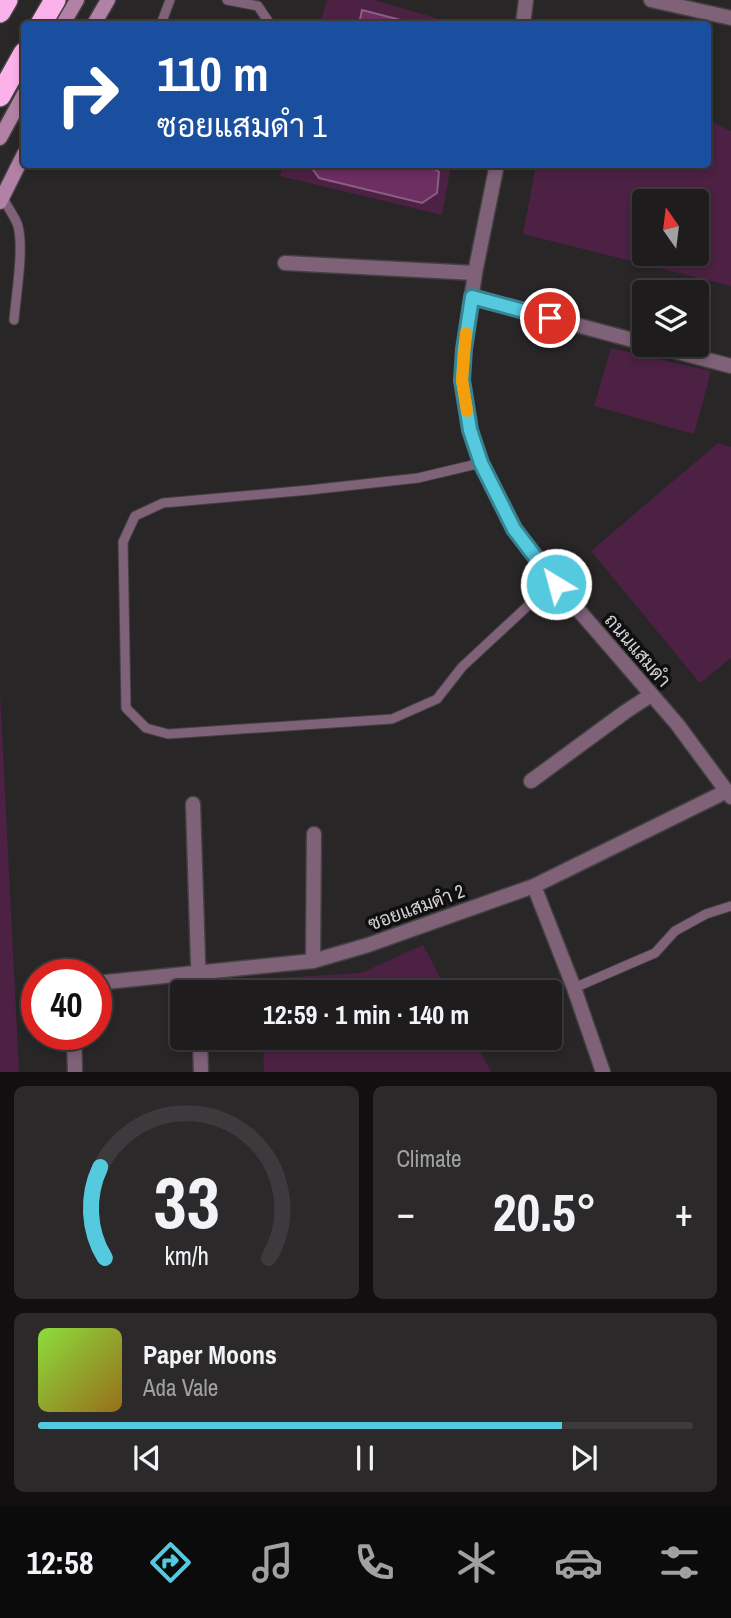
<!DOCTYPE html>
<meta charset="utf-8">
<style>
:root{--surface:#1f1c1e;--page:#2c292b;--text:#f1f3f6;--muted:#a1a1a4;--line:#3c3a3c;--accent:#55cadf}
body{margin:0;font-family:"Archivo Narrow",Sarabun,sans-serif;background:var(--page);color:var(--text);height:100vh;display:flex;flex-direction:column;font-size:26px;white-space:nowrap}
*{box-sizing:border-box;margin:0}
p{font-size:23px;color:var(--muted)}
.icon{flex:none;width:38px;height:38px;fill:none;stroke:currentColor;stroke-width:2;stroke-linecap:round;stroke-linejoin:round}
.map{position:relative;height:1072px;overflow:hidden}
.drawer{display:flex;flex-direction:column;gap:14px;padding:14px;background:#110f10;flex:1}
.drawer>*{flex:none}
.top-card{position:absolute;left:21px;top:21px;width:690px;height:147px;border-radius:7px;box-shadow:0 4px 10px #0003,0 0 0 2px var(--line);background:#1a4fa0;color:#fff;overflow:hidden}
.needle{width:46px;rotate:346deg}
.controls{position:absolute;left:632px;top:189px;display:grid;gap:14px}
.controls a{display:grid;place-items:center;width:77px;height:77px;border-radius:7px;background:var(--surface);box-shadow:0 4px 10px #0003,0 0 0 2px var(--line);font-size:35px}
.speed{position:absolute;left:21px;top:959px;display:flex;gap:14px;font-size:35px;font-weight:700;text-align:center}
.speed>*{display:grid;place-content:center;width:91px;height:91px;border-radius:50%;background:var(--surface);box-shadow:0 4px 10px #0003,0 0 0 2px var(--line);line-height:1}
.speed .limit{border:10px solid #d22;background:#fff;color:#111}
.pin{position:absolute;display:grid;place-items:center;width:60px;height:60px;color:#fff;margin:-30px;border:4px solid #fff;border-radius:50%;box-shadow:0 2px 7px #0007}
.me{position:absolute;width:77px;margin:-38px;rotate:323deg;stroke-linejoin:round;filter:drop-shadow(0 0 5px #0008)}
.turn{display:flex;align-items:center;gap:24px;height:147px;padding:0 21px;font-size:32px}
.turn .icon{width:91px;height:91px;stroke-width:2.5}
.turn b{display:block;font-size:49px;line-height:60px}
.big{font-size:52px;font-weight:700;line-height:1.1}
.drawer .card{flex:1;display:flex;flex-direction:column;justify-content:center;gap:10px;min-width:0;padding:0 24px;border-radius:10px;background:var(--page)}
.drawer .dial{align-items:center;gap:0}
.dial svg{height:182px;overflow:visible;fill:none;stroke:var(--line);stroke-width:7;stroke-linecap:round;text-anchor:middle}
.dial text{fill:var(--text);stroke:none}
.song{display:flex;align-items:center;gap:21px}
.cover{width:84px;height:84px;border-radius:10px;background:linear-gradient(135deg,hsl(90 70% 55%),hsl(40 70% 35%))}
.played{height:7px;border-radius:4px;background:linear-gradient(90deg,var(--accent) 80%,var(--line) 80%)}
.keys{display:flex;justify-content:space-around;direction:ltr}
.heat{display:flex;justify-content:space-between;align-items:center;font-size:38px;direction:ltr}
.drawer .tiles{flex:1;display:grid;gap:14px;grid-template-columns:1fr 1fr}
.card:last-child{grid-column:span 2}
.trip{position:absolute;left:170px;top:980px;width:392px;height:70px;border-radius:7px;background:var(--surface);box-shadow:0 4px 10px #0003,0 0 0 2px var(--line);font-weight:700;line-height:70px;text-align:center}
.tab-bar{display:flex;height:112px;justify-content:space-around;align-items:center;background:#0c0b0c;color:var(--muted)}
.tab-bar .icon{width:49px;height:49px}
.tab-bar .current{color:var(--accent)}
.tab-bar b{font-size:32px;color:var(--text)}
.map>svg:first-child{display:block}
.green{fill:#4c2143;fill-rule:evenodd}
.water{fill:#6d2e62;stroke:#8b5f84;stroke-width:2}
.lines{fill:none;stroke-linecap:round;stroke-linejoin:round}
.service-casing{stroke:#444143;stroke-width:11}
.minor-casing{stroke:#444143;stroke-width:17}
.tertiary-casing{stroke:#444143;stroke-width:17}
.secondary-casing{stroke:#444143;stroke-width:17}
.motorway-casing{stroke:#444143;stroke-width:24}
.service{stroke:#7f6178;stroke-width:9}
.minor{stroke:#7f6178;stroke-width:14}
.tertiary{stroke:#7f6178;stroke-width:14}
.secondary{stroke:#b182a6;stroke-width:14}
.motorway{stroke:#fbb1ea;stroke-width:21}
.route-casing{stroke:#378391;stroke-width:18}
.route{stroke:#55cadf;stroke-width:12}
.slow{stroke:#f59e0b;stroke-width:12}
.labels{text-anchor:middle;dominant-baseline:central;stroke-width:7;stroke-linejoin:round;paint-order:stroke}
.street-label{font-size:19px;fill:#d2d0d2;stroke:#100f10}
</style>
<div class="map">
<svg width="731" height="1072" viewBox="0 0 731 1072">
<rect width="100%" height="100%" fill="#292628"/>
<g class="green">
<path d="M327,0H374L456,24H416L363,10L359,24H320Z"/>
<path d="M707,120L731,131V286L523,234L536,165L707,164ZM696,201V254H644V201Z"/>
<path d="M283,165H309L319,178L439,172L428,165H451L442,215L280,176Z"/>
<path d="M611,348L711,371L694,434L594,406Z"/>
<path d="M718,443L731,447V658L700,683L591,551Z"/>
<path d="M0,692L19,1072H0Z"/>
<path d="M423,945L448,992H261L260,979L361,973Z"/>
<path d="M263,1038H473L491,1072H264Z"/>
</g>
<g class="water">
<path d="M362,10L416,24H359Z"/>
<path d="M309,164L428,165L439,172L437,193L422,203L319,178Z"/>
</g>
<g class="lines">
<defs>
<g id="service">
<path d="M227,0L258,6L270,24"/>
<path d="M161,24L170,0"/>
<path d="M3,197C7,208 15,216 18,226C24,250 16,295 14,320"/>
<path d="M481,463L418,478L309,490L163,503L135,516L123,542L126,708L146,728L168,734L392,719L437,699L462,667L532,602L556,584"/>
<path d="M574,988L655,953L675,931L706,914L731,906"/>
</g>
<g id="minor">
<path d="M651,0L731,18"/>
<path d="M285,263L475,273"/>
<path d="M472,297L644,343"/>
<path d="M651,345L731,366"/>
<path d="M531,781L625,712L651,695"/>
<path d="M193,804L199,992"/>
<path d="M534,886L574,988L603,1072"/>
<path d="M313,961L314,834"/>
<path d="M96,983L313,961L368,945L534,886L727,791"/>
<path d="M74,1034L75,1072"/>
<path d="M200,1038L201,1072"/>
</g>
<g id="tertiary">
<path d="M523,24L526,0"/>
<path d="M497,164L475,273L464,350L462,380L470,430L481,463L515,529L556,584L677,724L731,797"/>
</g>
<g id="secondary">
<path d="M63,24L77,0"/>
<path d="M94,24L108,0"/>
<path d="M0,138L24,94"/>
<path d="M0,202L24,154"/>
</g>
<g id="motorway">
<path d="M0,12L7,0"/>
<path d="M41,24L55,0"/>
<path d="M0,96L24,53"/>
</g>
</defs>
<use href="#service" class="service-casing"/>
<use href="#minor" class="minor-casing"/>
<use href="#tertiary" class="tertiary-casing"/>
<use href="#secondary" class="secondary-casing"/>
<use href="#motorway" class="motorway-casing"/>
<use href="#service" class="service"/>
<use href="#minor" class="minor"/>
<use href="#tertiary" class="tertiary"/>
<use href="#secondary" class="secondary"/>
<use href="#motorway" class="motorway"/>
</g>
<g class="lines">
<defs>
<path id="route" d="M550,318L472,297L464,349L462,380L470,430L481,463L514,529L556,584"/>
</defs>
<use href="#route" class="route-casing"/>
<use href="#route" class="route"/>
<path class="slow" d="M466,333L462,380L467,411"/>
</g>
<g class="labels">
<g class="street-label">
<text transform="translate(638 650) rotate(49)">ถนนแสมดำ</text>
<text transform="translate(416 907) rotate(-20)">ซอยแสมดำ 2</text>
</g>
</g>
</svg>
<div class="controls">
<a><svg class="needle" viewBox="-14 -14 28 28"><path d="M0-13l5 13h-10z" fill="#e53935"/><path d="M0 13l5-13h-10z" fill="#a1a1a4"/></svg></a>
<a><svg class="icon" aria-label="layers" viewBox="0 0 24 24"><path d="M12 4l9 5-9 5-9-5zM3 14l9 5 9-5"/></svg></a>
</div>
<div class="speed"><div class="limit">40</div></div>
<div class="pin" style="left:550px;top:318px;background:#d93025"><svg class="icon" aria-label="arrive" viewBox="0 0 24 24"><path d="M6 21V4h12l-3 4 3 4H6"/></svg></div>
<svg class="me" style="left:556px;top:584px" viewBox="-20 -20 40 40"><circle r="17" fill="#55cadf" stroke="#fff" stroke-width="3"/><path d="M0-11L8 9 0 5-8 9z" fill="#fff"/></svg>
<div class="trip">12:59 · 1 min · 140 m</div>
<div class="top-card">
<div class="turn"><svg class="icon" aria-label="right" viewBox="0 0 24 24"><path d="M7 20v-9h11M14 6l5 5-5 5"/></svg><div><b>110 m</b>ซอยแสมดำ 1</div></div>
</div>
</div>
<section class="drawer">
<div class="tiles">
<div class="card dial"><svg viewBox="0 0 100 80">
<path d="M14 69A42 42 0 1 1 86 69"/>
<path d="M14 69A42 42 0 0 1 12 29" stroke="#55cadf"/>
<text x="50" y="56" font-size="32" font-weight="700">33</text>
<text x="50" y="72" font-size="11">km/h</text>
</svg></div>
<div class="card"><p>Climate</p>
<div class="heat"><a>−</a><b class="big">20.5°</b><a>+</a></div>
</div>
<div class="card">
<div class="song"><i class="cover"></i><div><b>Paper Moons</b><p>Ada Vale</p></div></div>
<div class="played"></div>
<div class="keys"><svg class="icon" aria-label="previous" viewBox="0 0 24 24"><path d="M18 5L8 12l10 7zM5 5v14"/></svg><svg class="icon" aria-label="pause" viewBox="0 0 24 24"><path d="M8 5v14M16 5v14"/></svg><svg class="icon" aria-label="next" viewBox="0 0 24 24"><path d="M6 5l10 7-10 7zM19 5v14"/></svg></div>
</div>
</div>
</section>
<nav class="tab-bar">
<b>12:58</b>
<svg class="icon current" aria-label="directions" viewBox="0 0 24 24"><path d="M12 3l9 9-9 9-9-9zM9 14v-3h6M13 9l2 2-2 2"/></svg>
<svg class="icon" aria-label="music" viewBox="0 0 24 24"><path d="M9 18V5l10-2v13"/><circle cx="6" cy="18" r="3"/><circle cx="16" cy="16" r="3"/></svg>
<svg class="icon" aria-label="phone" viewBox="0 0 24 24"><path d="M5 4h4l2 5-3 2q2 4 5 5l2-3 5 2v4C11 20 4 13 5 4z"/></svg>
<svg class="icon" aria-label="climate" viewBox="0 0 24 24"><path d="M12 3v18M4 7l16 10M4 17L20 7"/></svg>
<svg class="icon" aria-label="car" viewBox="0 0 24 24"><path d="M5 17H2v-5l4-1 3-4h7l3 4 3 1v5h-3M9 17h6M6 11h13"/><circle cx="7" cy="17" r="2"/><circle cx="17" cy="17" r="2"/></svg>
<svg class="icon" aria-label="filters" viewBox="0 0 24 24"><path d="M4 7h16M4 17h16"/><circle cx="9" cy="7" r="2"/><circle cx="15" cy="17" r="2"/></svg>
</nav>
